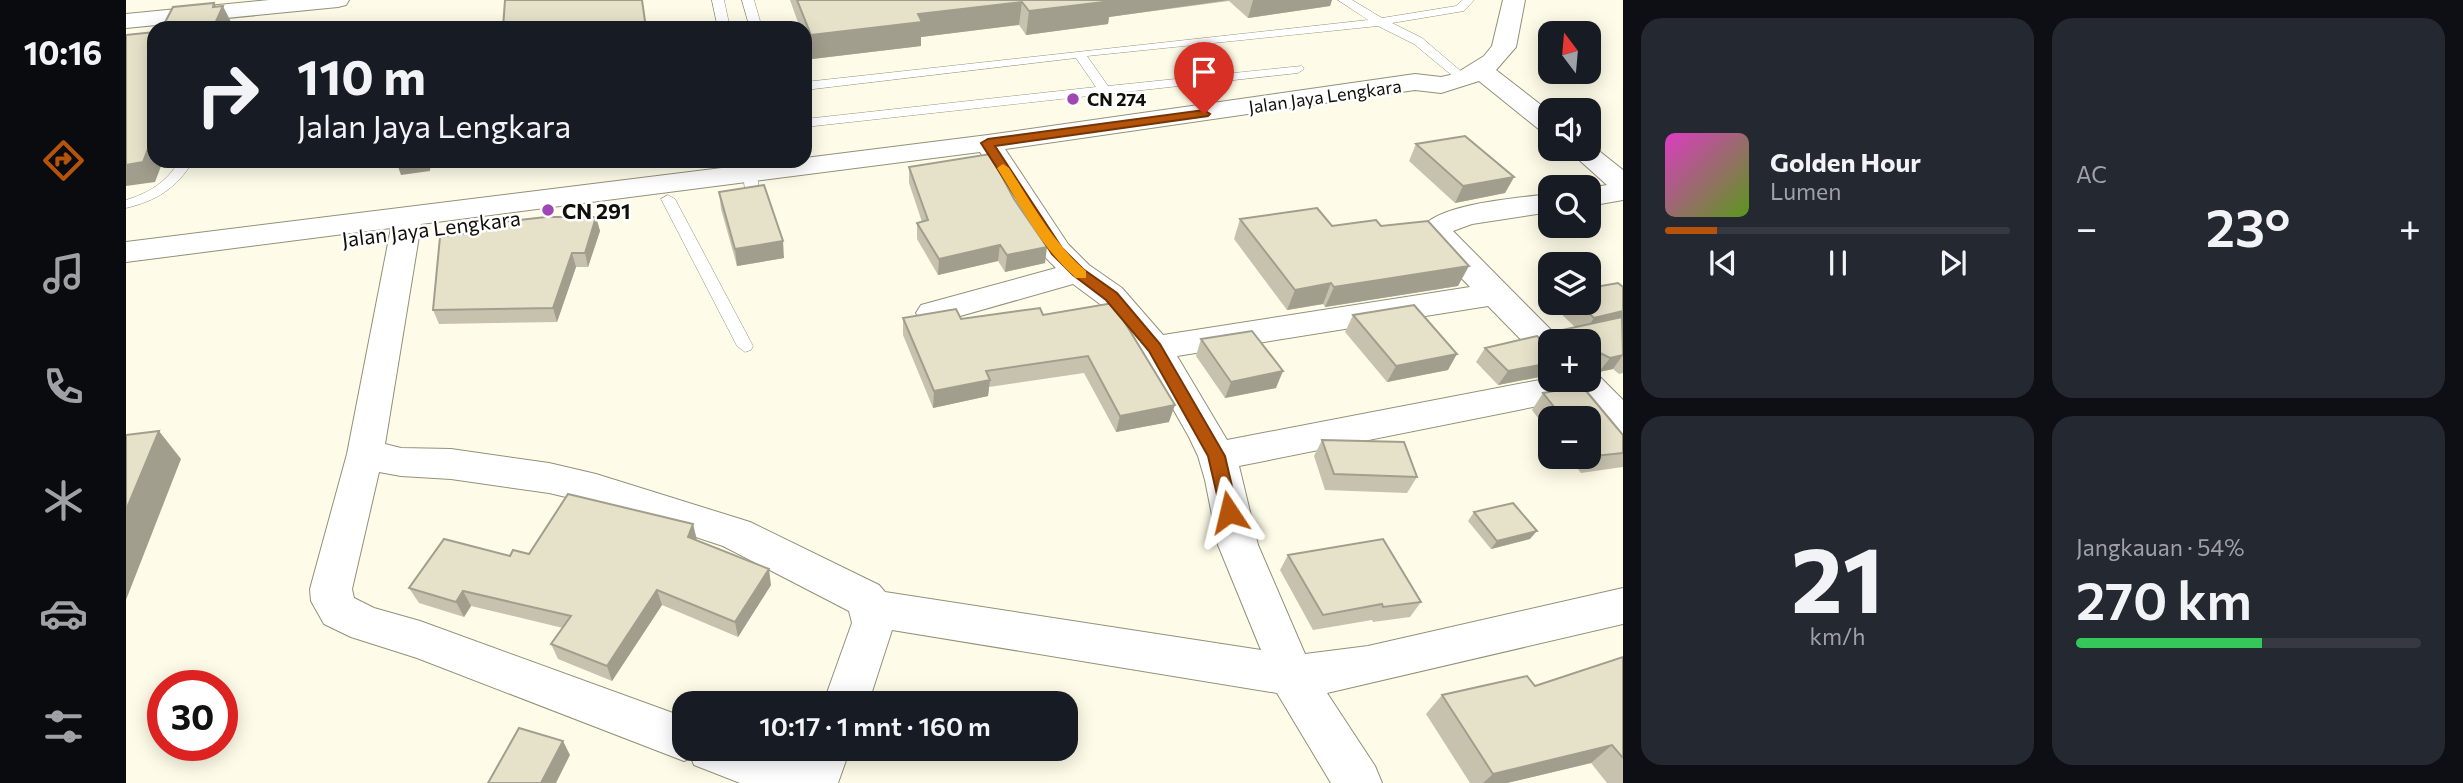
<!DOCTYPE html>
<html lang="id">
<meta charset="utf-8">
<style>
:root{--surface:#171b24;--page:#242831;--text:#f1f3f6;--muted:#9ea1a6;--line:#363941;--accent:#b45309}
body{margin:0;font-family:Commissioner,sans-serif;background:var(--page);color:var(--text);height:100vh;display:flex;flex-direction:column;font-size:26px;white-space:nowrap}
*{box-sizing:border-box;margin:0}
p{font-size:23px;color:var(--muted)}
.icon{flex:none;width:38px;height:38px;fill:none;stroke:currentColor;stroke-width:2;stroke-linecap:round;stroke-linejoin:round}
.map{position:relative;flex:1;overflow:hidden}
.side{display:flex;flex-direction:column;gap:18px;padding:18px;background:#0d0f14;width:840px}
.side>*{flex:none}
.top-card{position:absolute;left:21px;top:21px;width:665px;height:147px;border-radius:21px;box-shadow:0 4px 18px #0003;background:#171b24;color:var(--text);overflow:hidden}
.needle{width:46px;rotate:344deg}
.fabs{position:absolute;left:1412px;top:21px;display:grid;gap:14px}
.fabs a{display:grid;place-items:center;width:63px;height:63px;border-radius:14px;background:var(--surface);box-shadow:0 4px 18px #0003;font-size:35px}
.speed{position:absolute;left:21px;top:670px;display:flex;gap:14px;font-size:35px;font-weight:700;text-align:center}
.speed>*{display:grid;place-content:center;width:91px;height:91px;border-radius:50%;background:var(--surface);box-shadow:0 4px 18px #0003;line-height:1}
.speed .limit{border:10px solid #d22;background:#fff;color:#111}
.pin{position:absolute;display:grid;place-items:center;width:60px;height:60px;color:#fff;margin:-72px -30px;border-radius:50% 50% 50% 0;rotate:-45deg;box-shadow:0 0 7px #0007}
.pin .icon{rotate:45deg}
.me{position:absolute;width:77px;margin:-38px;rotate:350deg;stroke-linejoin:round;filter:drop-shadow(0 0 5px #0008)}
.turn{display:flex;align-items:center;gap:24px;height:147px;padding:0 35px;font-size:32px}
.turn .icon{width:91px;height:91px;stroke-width:2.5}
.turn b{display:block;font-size:49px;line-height:60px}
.big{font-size:52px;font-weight:600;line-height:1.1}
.side .tile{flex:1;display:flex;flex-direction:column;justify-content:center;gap:10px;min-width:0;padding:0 24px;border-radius:21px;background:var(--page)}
.side .dial{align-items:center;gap:0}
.dial b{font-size:91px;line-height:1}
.song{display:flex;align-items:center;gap:21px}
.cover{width:84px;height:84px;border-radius:10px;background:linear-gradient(135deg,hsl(310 70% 55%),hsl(90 70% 35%))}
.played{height:7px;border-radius:4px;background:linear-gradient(90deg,var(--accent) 15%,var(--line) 15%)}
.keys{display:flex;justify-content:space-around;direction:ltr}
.heat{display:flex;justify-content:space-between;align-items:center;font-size:38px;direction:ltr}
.charge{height:10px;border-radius:5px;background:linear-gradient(90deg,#34c759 54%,var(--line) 0)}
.side .tiles{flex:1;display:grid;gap:18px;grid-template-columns:repeat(2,1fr)}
.trip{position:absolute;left:546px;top:691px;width:406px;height:70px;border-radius:21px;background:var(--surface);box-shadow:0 4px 18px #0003;font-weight:600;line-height:70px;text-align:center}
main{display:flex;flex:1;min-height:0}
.dock{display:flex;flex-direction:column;width:126px;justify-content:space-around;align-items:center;background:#090b0e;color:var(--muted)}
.dock .icon{width:49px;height:49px}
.dock .selected{color:var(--accent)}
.dock b{font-size:32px;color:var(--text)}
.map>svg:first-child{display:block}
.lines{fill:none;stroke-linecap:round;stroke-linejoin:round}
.service-casing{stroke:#93907a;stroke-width:1}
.minor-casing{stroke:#93907a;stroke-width:2}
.service{fill:#fff;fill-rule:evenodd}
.minor{fill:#fff;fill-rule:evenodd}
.wall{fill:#c6c2ae}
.shaded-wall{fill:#a19e8d}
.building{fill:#e6e2ca;stroke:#a19e8d;stroke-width:2}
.route{fill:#b45309;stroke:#753606;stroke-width:2}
.slow{fill:#f59e0b}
.poi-dot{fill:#9f47b3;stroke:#fff;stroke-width:2.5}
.labels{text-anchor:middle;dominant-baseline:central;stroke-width:5;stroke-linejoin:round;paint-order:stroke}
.far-street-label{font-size:18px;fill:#111008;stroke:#fff}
.far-poi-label{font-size:18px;font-weight:bold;fill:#111008;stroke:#fff;text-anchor:start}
.poi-label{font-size:21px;font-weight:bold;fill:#111008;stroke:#fff;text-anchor:start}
.street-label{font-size:21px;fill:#111008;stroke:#fff}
</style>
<main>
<nav class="dock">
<b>10:16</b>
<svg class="icon selected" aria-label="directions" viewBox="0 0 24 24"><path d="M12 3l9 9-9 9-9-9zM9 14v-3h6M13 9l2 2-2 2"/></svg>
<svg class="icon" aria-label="music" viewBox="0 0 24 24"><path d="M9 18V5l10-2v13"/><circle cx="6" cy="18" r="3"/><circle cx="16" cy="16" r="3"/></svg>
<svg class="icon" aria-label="phone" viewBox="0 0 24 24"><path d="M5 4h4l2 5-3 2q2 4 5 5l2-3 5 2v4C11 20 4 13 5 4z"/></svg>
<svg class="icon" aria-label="climate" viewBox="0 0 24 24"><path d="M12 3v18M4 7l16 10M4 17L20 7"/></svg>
<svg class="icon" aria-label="car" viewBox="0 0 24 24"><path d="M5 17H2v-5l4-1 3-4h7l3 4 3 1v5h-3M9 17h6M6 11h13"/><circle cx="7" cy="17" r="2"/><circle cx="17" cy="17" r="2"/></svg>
<svg class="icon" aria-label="filters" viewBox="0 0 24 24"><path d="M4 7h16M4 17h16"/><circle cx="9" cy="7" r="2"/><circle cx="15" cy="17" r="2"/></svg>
</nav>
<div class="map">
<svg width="1497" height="783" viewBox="0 0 1497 783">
<rect width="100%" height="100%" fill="#fefce8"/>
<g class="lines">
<defs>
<g id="service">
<path d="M586,0H598L604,28H592Z"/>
<path d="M616,0H628L636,28H624Z"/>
<path d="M1212,0H1226L1256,18L1330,6L1336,0H1348L1338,11L1266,23L1296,38L1344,79L1338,83L1334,82L1288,44L1252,26L961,56L982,86L1176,66L1178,69L1172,73L679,127V119L970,87L950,58L679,90V82L1242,20Z"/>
<path d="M53,161H67C51,188 30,201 0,208V200C23,193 41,182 53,161Z"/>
<path d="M615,161H629L633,189L631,192H621L619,189Z"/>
<path d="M542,195L549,199L627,346L625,350L619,352L611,346L535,199Z"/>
</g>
<g id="minor">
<path d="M143,0H223L220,5L212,7L0,28V14Z"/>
<path d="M1377,0H1399L1390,47L1370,70L1424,112V133L1415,131L1353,81L1315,93L1289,90L879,149L942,244L963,265L996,288L1037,335L1344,287L1311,253L1295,229C1312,203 1394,198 1424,194V212L1346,224L1327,231L1436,341H1424V361L1412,357L1362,306L1051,356L1101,440L1424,378L1463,380V370L1468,371L1497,400V437L1484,433L1452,398L1113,466L1132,545L1179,654L1242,646L1497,588V624L1201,693L1249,766L1256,783H1205L1151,693L766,630L742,704H697L726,623L723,611L597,546L470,504L423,493L325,479L275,476L253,472L226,589L228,598L248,608L294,621L558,717V749H646L674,759L678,749H724L712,783H614L568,765L565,758L558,761L291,658L225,637L198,624L185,601L184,589L221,454L265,228L0,262V242L652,161H679V158L862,135L1289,74L1315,77L1329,74L1358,56L1366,46ZM854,152L920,258L930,268L795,305L790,313L795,321L806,324L947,284L974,304L1017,356L1063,437L1072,456L1079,480L1092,545L1135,650L759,592L753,585L624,522L470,474L423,463L325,449L275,448L259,444L295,224Z"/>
<path d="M1463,143L1497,170V200L1463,206V188L1481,185L1441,149H1463Z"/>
</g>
</defs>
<use href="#service" class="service-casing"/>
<use href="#minor" class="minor-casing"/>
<use href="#service" class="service"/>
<use href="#minor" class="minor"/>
</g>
<g class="wall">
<path d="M664,0H1206L1204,6L1122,18L1103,1L983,17L982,24L900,35L893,25L795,37V46L686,59L679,41V28H674Z"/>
<path d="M1290,144L1388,177L1379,193L1329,203L1283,161Z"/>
<path d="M783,167L919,263L879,272L872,261L812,275L791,239V223L796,222L783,183Z"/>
<path d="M593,192L658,258L611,266L595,209Z"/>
<path d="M470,217L474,231L462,267H450L431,322L313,324L307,310Z"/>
<path d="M1114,219L1206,226H1255L1332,286L1199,307L1197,304L1161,310L1108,239Z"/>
<path d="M1497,287V373L1493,374L1487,369L1473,372L1465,368L1463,372V341H1429L1436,330L1449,327L1430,309L1434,303H1463Z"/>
<path d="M917,315L1043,422L990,432L958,373L863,387L862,396L807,408L777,335V318L835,319Z"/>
<path d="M1227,315L1322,370L1261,382L1219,332Z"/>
<path d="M1075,339L1150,388L1099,398L1070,356Z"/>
<path d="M1421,345L1424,346V375L1372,385L1350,362L1359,348Z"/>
<path d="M1417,393L1497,435V467L1455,473L1442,457H1463V418H1424V434L1406,410Z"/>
<path d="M1196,440L1291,477L1281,493L1199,490L1188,456Z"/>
<path d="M1348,512L1404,539L1365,549L1342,521Z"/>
<path d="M571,540L645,585L612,637L536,605L486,681L432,659L425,644L437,628L345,606L338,617L293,603L283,588L384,556Z"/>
<path d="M1162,555L1295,602L1284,617L1247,622L1246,620L1187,630L1154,570Z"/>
<path d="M1497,657V783H1481L1465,763L1381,783H1344L1300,714L1316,695L1409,686Z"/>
</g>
<g class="shaded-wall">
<path d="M980,0H1103L983,17L982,24L900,35L903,11Z"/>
<path d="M1127,0H1206L1204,6L1122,18Z"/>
<path d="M896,2L893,25L795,37V46L686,59L685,35L792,14Z"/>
<path d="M88,3L94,13L97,6L106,24L104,28H87V7Z"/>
<path d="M28,133V161H37L29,182L0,186V165Z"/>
<path d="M270,161H305L304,171L275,175Z"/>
<path d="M1388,177L1379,193L1329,203L1337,186Z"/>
<path d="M470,217L474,231L462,267L459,253Z"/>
<path d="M657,241L658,258L611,266L609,249Z"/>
<path d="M874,245L872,261L812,275L813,259Z"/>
<path d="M921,247L919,263L879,272L881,255Z"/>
<path d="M446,253L450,267L431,322L427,308Z"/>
<path d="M1343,266L1332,286L1199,307L1208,287Z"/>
<path d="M1205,283L1197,304L1161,310L1169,290Z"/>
<path d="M1497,311V325L1457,334L1468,318Z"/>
<path d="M1331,354L1322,370L1261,382L1270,366Z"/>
<path d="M1497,355L1487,369L1473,372L1484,358Z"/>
<path d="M1424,363V375L1372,385L1382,371Z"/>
<path d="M1157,371L1150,388L1099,398L1105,382Z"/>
<path d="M864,380L862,396L807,408L808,391Z"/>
<path d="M1049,405L1043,422L990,432L994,416Z"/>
<path d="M33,431L55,459L0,600V510Z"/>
<path d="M567,524L571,540L562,537Z"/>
<path d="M1411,531L1404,539L1365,549L1371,541Z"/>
<path d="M643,569L645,585L612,637L609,622Z"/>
<path d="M531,590L536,605L486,681L481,666Z"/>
<path d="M337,591L345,606L338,617L330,602Z"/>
<path d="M437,741L444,755L430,783H415Z"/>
<path d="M1486,745L1465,763L1381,783H1357L1367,774Z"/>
</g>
<g class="building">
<path d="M379,0H516L520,28H377Z"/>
<path d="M671,0H985L986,1L903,11L896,2L792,14L796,22L685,35Z"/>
<path d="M88,3L87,7L97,6L87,28H36L47,7Z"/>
<path d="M28,32V133L17,162L0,165V35Z"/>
<path d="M1339,136L1388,177L1337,186L1290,144Z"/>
<path d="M864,154L888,199L921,247L881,255L874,245L813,259L791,223L802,220L783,167Z"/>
<path d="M638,185L657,241L609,249L593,192Z"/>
<path d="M1191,208L1206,226L1250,220L1255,226L1302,221L1343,266L1208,287L1205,283L1169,290L1114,219Z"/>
<path d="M420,217H470L459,253H446L427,308L307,310L314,237L375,228L376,222Z"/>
<path d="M1492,283L1497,287V311L1468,318L1452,303H1463V288Z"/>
<path d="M987,303L1049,405L994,416L962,356L860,371L864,380L808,391L777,318L830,309L835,319L914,308L917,315Z"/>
<path d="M1288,305L1331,354L1270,366L1227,315Z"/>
<path d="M1496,317L1497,355L1484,358L1474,353L1471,361H1463V341H1436V330Z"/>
<path d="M1126,331L1157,371L1105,382L1075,339Z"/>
<path d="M1411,336L1421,345L1424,346V363L1382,371L1359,348Z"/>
<path d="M1456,386L1497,435V453L1468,456L1463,450V418H1437L1417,393Z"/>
<path d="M33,431L0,510V435Z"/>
<path d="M1196,440L1278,442L1291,477L1208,474Z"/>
<path d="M442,494L567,524L562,537L643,569L609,622L531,590L481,666L425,644L445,616L337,591L330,602L283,588L318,539L384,556L387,550L403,554Z"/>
<path d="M1387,503L1411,531L1371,541L1348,512Z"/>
<path d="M1257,539L1295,602L1257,607L1256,604L1197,615L1162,555Z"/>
<path d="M1497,657V758L1486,745L1367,774L1316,695L1401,676L1409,686Z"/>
<path d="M393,728L437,741L415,783H362Z"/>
</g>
<path class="route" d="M1078,110L1084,114L1082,116L869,146L936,248L957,269L991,293L1034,344L1099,456L1112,512L1110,517H1097L1095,512L1082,456L1023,351L980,300L947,275L926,254L855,143L862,139Z"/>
<path class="slow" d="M877,164L883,168C906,204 927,243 960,271V278H950C915,248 895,206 871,168Z"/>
<g class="poi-dot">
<circle cx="947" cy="99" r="7"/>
<circle cx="422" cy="210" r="7"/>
</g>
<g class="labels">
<g class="far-street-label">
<text transform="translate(1199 96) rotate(-8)">Jalan Jaya Lengkara</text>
</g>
<g class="far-poi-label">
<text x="961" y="99">CN 274</text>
</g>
<g class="poi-label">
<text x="436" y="210">CN 291</text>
</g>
<g class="street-label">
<text transform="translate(305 228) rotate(-7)">Jalan Jaya Lengkara</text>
</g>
</g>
</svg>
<div class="fabs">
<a><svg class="needle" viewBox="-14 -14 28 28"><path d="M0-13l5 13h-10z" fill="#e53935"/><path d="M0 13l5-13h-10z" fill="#9ea1a6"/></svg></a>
<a><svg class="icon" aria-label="sound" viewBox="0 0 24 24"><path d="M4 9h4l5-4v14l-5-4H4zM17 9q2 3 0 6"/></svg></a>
<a><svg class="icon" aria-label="search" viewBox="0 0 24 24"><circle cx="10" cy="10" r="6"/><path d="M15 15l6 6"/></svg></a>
<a><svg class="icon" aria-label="layers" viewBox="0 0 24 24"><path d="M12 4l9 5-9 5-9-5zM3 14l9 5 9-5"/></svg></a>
<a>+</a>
<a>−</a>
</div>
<div class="speed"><div class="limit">30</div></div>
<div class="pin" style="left:1078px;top:114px;background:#d93025"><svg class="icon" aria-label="arrive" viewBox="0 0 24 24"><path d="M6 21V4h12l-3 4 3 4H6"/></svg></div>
<svg class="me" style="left:1103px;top:512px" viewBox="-20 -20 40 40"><path d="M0-17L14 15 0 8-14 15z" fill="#b45309" stroke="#fff" stroke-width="4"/></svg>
<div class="trip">10:17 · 1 mnt · 160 m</div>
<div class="top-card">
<div class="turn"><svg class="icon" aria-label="right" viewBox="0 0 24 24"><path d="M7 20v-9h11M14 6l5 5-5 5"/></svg><div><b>110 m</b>Jalan Jaya Lengkara</div></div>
</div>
</div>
<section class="side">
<div class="tiles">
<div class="tile">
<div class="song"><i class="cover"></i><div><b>Golden Hour</b><p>Lumen</p></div></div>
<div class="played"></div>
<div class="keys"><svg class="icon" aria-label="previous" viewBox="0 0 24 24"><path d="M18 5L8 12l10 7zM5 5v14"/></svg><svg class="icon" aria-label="pause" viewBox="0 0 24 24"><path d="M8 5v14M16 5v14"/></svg><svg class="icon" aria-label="next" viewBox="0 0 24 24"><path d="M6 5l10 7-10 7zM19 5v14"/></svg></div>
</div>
<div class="tile"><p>AC</p>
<div class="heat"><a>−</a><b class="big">23°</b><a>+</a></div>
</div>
<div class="tile dial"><b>21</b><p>km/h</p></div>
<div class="tile"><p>Jangkauan · 54%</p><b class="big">270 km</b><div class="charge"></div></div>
</div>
</section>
</main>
